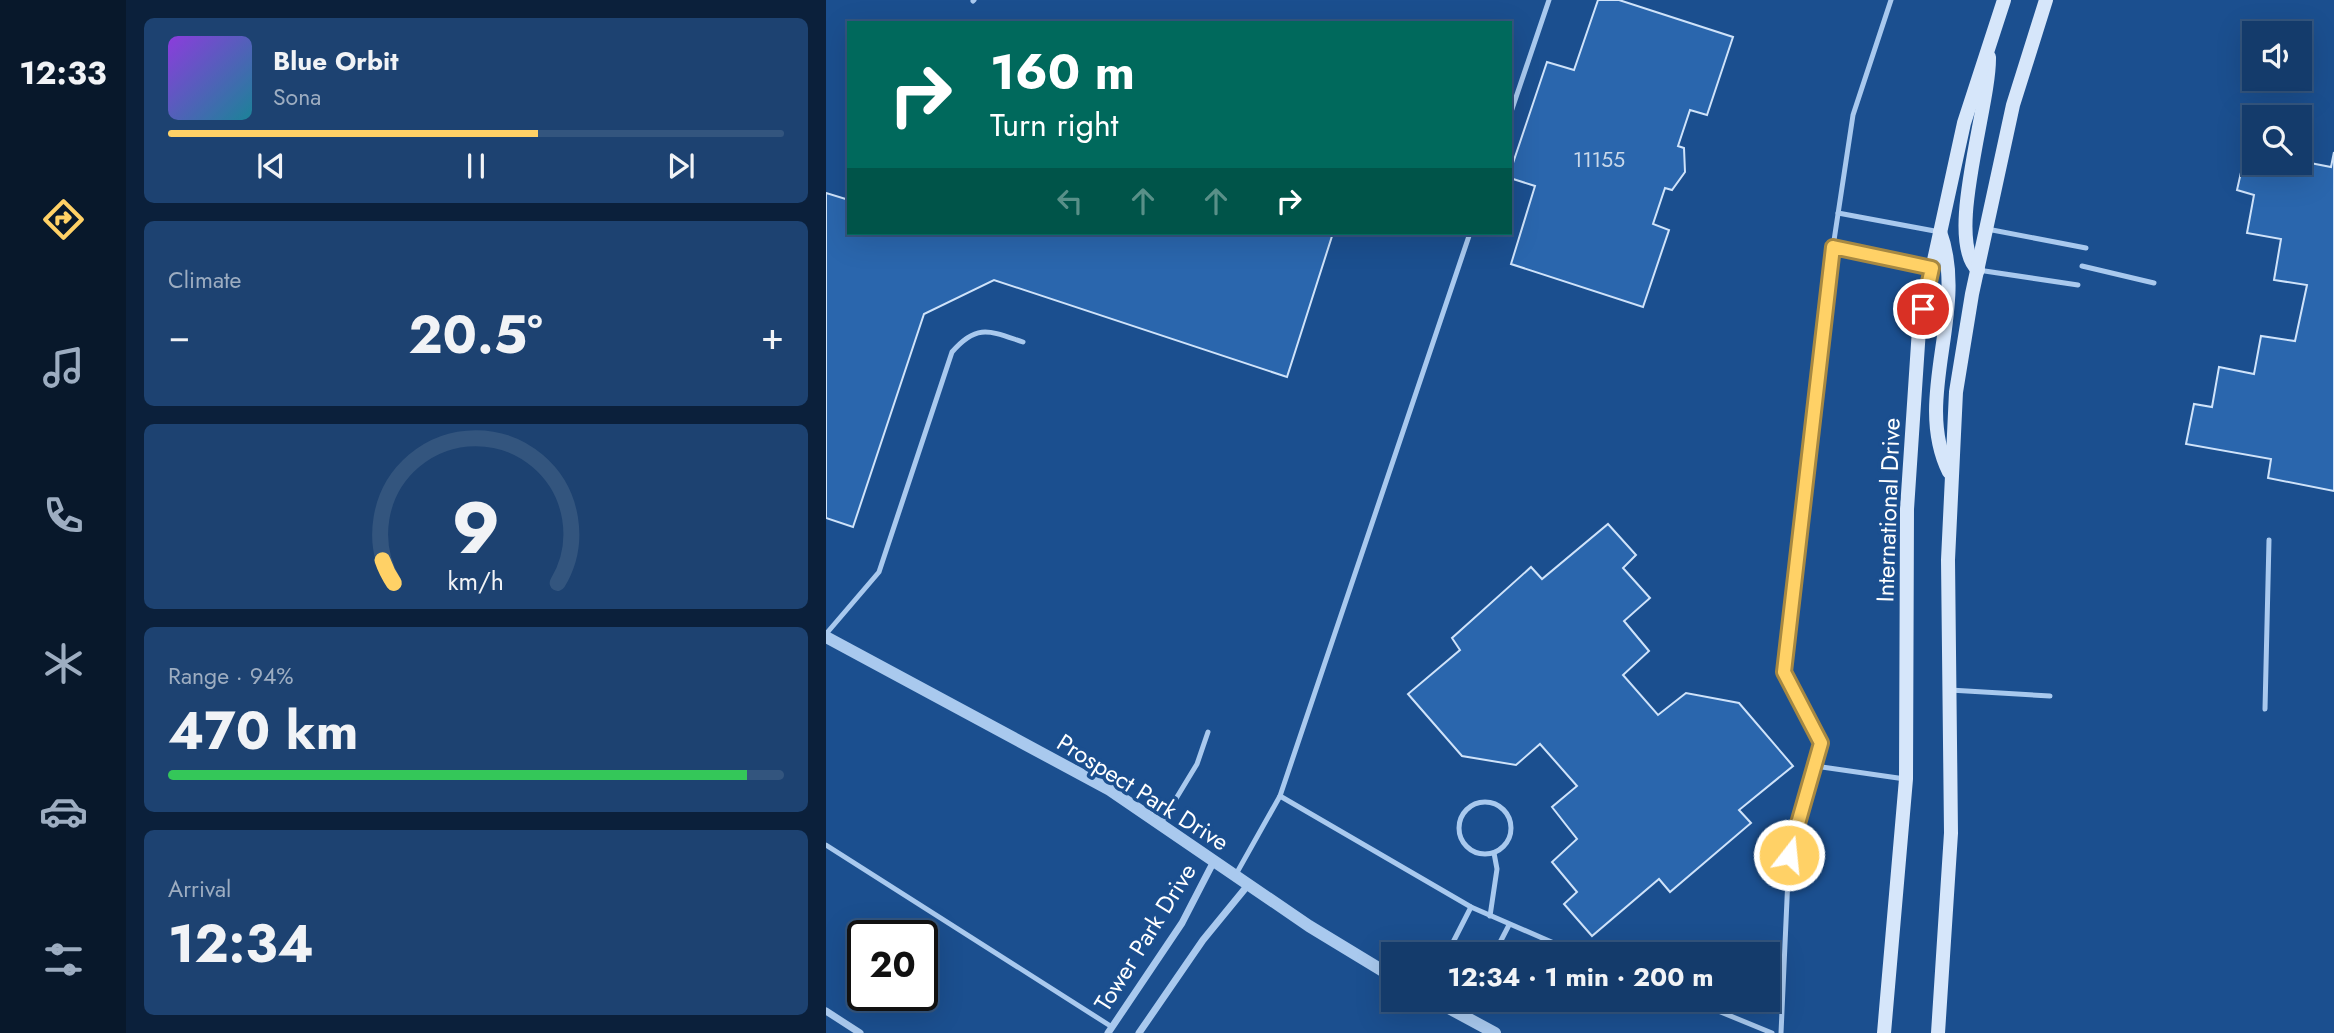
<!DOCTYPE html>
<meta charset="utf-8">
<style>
:root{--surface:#143b6b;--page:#1d4271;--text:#f1f3f6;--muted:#9dadc1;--line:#33557e;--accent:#ffd166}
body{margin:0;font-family:Jost,sans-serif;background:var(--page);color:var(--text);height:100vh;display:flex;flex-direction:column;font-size:26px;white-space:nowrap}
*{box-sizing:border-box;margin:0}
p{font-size:23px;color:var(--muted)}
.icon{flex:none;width:38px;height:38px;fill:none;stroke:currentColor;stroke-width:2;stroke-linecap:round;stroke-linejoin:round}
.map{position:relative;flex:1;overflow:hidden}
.details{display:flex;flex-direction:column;gap:18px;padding:18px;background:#0b203b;width:700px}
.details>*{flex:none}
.hud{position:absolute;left:21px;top:21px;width:665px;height:214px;border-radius:0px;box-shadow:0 7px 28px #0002,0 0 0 2px var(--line);background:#00695c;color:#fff;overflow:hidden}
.buttons{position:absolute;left:1416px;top:21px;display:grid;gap:14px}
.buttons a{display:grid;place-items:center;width:70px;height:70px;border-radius:0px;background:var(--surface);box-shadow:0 7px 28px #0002,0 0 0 2px var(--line);font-size:35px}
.speed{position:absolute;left:21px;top:920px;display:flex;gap:14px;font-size:35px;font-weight:700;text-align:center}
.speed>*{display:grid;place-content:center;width:91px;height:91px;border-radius:50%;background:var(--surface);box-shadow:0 7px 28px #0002,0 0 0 2px var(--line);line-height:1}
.speed .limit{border:4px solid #111;border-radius:10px;background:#fff;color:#111}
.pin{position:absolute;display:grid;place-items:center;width:60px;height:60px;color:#fff;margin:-30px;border:4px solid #fff;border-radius:50%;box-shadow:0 2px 7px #0007}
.me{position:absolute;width:77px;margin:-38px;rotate:16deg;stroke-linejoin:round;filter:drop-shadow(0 0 5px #0008)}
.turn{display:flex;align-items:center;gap:24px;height:147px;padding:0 28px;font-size:32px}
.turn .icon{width:91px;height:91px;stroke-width:2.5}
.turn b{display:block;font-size:49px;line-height:60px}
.lanes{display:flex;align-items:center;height:66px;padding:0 28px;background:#0003;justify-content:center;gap:35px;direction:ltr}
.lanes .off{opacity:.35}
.big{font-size:52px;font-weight:700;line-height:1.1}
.details .card{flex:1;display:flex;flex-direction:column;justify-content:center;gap:10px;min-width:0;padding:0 24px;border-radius:10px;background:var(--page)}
.details .dial{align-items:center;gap:0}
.dial svg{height:182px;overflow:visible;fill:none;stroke:var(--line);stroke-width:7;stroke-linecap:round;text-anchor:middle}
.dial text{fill:var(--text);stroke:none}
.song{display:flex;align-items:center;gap:21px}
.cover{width:84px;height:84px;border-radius:10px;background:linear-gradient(135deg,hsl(270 70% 55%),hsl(190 70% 35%))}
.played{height:7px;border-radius:4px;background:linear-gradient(90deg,var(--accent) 60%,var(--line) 60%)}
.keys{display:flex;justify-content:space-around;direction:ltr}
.heat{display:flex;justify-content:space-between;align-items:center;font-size:38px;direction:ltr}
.charge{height:10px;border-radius:5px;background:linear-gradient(90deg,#34c759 94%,var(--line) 0)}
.trip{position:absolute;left:555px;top:942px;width:399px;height:70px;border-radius:0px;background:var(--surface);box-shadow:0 7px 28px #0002,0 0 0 2px var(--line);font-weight:700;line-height:70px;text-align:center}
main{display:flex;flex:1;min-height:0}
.tabs{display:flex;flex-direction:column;width:126px;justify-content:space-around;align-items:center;background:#08182b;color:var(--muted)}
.tabs .icon{width:49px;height:49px}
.tabs .active{color:var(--accent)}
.tabs b{font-size:32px;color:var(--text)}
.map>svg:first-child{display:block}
.building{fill:#2a66ad;stroke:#cfe3fa;stroke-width:2}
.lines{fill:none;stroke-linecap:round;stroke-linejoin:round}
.service{stroke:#a9c9ee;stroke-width:5}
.minor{stroke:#a9c9ee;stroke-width:7}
.tertiary{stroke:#a9c9ee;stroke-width:12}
.secondary{stroke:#d6e6fa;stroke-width:14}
.route-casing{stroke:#a68842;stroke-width:18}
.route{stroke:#ffd166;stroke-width:12}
.labels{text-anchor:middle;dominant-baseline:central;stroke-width:7;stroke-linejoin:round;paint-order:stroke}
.number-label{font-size:21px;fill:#cad9ea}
.street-label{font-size:24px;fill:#fff;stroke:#1b4f8f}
</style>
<main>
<nav class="tabs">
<b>12:33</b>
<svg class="icon active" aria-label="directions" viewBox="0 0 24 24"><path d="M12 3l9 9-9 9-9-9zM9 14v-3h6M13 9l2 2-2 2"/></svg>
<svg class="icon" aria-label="music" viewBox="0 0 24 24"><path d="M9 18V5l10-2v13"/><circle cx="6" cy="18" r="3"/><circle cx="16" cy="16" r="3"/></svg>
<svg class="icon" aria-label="phone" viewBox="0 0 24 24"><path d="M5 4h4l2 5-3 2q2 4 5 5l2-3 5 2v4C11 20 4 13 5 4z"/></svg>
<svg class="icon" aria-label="climate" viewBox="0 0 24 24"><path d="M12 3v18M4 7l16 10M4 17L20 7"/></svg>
<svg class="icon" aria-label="car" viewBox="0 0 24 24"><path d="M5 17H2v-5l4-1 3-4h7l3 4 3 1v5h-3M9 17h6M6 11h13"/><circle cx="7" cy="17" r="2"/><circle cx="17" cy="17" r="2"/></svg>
<svg class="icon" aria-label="filters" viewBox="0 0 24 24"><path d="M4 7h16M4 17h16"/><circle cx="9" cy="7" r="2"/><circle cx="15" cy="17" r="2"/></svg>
</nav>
<section class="details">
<div class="card">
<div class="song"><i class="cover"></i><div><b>Blue Orbit</b><p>Sona</p></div></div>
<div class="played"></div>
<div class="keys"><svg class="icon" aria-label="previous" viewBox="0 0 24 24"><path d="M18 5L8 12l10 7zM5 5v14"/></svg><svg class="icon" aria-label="pause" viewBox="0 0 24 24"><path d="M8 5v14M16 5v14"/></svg><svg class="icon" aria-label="next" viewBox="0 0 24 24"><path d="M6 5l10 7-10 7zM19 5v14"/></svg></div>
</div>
<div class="card"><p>Climate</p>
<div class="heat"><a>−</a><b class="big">20.5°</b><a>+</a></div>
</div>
<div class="card dial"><svg viewBox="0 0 100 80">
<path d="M14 69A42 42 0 1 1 86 69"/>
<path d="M14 69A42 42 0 0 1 9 59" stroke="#ffd166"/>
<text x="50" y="56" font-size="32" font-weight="700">9</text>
<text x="50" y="72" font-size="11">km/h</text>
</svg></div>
<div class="card"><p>Range · 94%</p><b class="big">470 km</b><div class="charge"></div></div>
<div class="card"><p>Arrival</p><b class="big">12:34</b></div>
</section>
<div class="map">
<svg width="1508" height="1033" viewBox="0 0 1508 1033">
<rect width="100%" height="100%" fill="#1b4f8f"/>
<g class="building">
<path d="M772,0H793L907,37L881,115L864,110L852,146L858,148L859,172L846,190L839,188L827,224L843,230L817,307L685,264L709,186L684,178V172L721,62L748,70Z"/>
<path d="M1420,150L1428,151V163L1474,161L1505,167L1508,152V491L1442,478L1445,459L1360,444L1368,404L1386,407L1393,367L1428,374L1435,336L1469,341L1481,285L1448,280L1455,239L1421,233L1428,195L1411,190Z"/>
<path d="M0,193L23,200V233H507L461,377L168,280L98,314L27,527L0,518Z"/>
<path d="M782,524L810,555L797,568L824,598L798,621L823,651L797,675L832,715L860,693L913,703L967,766L913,810L925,823L844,892L833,879L766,936L738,904L751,892L726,862L751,839L726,807L751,786L714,744L690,765L636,756L582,694L634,650L626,638L705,567L716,579Z"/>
</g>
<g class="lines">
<g class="service">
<path d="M147,1L148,0"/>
<path d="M684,115L723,0"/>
<path d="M1012,213L1114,232"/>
<path d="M1161,229L1260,248"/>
<path d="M1007,247L1106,268"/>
<path d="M1256,266L1328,283"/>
<path d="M1152,270L1252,285"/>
<path d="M0,634L53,572L126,352C151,323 164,331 197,342"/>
<path d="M1124,690L1224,696"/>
<path d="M1439,709L1443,540"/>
<path d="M989,766L1079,779"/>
<path d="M454,796L645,907L753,954"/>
<circle cx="659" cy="828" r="26"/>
<path d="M334,825L371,764L382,732"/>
<path d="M0,845L286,1027"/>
<path d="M409,876L454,796L644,233"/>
<path d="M664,916L671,869L668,853"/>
<path d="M621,954L645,907"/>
<path d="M668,954L683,925"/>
<path d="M863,999L946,1033"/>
<path d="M636,1015L645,999"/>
<path d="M955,1033L963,855L995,743L959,672L1007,247L1027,115L1065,0"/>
</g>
<g class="minor">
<path d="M0,1011L34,1033"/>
<path d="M282,1033L356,923L388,861"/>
<path d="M313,1033L377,940L422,885"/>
</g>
<g class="tertiary">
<path d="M0,637L284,790L483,926L567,977"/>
<path d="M606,999L669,1033"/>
</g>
<g class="secondary">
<path d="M1114,232C1143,311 1086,397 1123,472"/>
<path d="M1152,270C1118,240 1164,106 1163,57"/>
<path d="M1058,1033L1080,779L1081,509L1093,329L1138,123L1178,0"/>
<path d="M1112,1033L1125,833L1122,560L1130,392L1146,294L1187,105L1220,0"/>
</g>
</g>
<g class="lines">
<defs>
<path id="route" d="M963,855L995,743L958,672L1007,247L1106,268L1097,309"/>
</defs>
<use href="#route" class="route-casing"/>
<use href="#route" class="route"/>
</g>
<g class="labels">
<g class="number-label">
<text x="773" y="160">11155</text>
</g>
<g class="street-label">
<text transform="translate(1062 510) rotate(-88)">International Drive</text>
<text transform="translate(317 792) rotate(32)">Prospect Park Drive</text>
<text transform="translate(319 937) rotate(-58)">Tower Park Drive</text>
</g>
</g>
</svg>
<div class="buttons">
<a><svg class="icon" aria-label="sound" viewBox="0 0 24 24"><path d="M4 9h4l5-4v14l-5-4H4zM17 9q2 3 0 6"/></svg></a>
<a><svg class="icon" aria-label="search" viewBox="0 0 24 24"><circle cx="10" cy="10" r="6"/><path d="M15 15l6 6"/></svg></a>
</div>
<div class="speed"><div class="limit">20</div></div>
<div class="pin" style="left:1097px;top:309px;background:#d93025"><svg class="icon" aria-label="arrive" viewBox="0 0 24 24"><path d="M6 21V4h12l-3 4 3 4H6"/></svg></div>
<svg class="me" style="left:963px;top:855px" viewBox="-20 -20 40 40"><circle r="17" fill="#ffd166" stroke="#fff" stroke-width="3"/><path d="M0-11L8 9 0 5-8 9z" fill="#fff"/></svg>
<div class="trip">12:34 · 1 min · 200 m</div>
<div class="hud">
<div class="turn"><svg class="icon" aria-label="right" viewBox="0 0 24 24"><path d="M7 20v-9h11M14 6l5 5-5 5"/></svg><div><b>160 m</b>Turn right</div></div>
<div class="lanes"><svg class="icon off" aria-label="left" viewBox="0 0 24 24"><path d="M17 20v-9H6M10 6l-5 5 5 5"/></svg><svg class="icon off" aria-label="ahead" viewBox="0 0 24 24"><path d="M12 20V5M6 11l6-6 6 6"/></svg><svg class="icon off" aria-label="ahead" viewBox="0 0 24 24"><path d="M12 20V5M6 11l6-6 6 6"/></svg><svg class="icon" aria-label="right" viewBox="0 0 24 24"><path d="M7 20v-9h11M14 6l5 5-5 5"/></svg></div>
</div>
</div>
</main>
